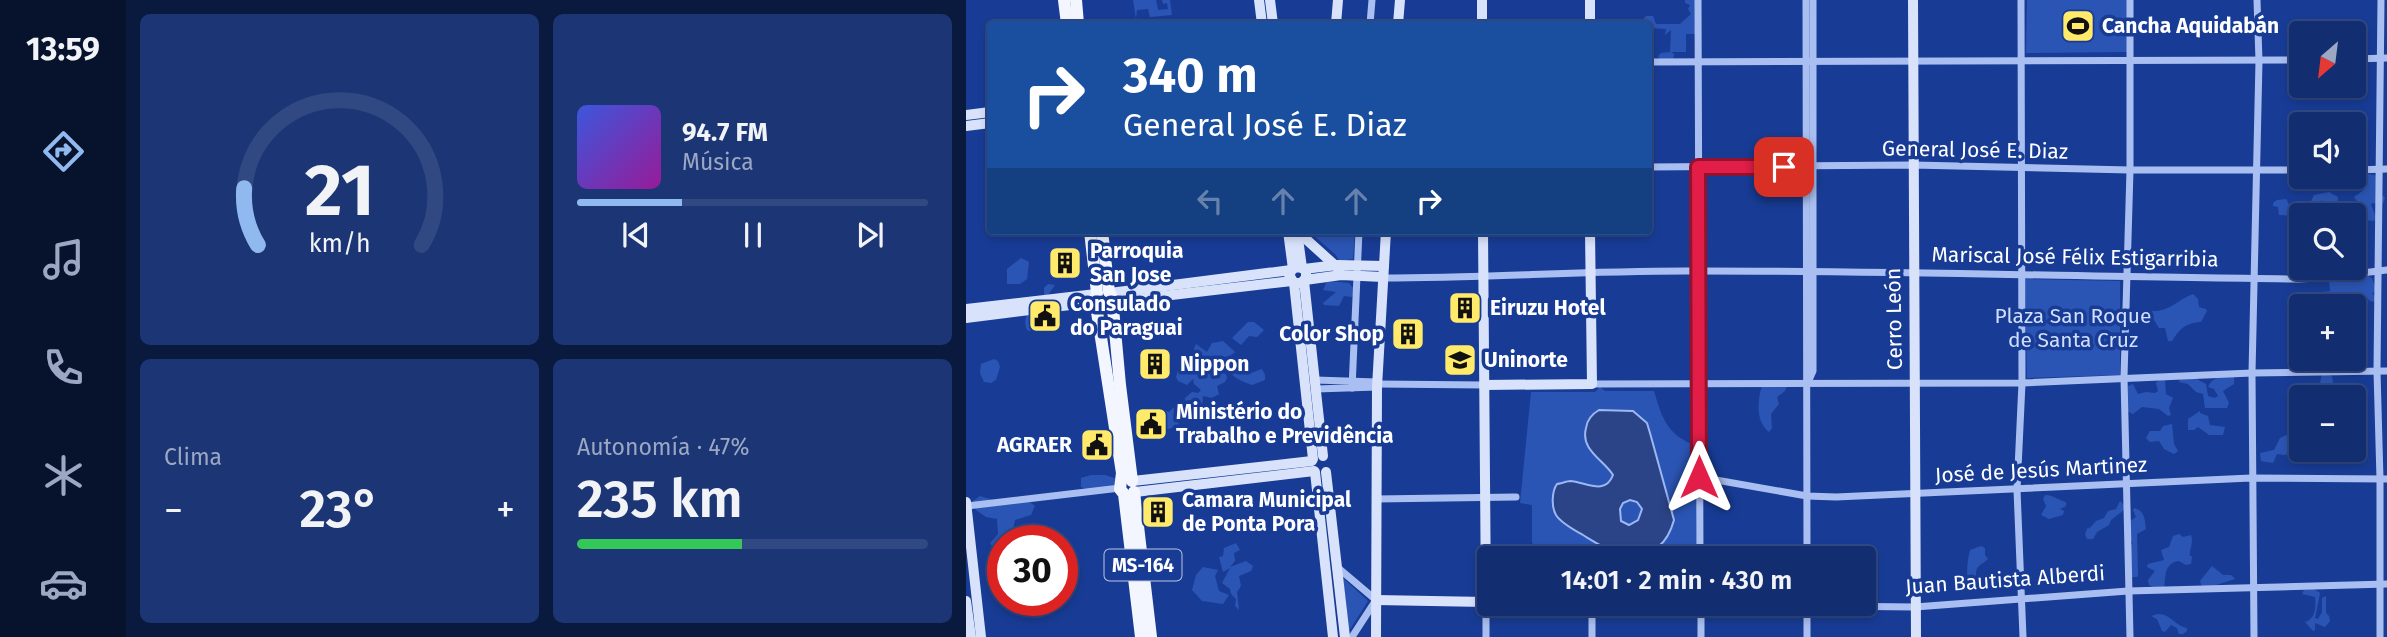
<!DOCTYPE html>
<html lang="es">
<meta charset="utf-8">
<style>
:root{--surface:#122d70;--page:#1b3575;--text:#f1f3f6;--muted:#9ca8c3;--line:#314983;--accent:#90b9f0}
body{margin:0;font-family:"Fira Sans",sans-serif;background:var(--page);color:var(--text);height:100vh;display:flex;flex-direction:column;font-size:26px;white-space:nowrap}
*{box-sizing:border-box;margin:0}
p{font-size:23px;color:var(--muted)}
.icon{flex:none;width:38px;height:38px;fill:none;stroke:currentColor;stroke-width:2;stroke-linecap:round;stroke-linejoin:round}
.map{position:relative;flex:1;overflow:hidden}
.panel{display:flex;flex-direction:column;gap:14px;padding:14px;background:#0a193e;width:840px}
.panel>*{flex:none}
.top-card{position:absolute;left:21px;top:21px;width:665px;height:214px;border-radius:7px;box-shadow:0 4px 10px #0003,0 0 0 2px var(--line);background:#1a4fa0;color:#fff;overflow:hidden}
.needle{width:46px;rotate:208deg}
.fabs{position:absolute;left:1323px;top:21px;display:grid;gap:14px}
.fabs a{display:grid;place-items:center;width:77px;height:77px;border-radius:7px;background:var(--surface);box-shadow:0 4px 10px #0003,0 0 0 2px var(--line);font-size:35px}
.speed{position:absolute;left:21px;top:525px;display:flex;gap:14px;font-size:35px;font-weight:700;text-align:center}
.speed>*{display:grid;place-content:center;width:91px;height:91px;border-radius:50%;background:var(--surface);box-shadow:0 4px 10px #0003,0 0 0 2px var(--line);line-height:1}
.speed .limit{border:10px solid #d22;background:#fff;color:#111}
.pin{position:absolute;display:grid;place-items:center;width:60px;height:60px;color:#fff;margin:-30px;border-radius:14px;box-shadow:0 4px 10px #0006}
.me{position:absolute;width:77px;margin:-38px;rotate:0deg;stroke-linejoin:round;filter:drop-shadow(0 0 5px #0008)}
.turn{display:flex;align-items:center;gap:24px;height:147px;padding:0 21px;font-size:32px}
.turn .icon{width:91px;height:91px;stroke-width:2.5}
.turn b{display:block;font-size:49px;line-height:60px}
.lanes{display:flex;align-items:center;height:66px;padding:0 21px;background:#0003;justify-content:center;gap:35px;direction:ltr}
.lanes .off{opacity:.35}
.big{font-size:52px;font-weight:600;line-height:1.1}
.panel .widget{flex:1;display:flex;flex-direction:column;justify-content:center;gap:10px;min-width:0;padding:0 24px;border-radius:10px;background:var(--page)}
.panel .dial{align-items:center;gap:0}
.dial svg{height:182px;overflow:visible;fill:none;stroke:var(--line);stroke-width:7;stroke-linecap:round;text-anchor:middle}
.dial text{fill:var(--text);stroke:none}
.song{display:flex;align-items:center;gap:21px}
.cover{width:84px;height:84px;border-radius:10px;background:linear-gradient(135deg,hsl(230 70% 55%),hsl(300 70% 35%))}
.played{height:7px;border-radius:4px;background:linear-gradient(90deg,var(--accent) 30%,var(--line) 30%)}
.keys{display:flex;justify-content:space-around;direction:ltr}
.heat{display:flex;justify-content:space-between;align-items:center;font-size:38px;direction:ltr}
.charge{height:10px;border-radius:5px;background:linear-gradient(90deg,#34c759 47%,var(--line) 0)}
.panel .tiles{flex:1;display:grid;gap:14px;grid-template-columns:repeat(2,1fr)}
.trip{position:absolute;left:511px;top:546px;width:399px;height:70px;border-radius:7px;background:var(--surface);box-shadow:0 4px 10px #0003,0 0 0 2px var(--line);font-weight:600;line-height:70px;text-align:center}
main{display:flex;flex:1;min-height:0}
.dock{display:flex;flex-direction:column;width:126px;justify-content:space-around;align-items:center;background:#07122d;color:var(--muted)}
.dock .icon{width:49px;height:49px}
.dock .selected{color:var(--accent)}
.dock b{font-size:32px;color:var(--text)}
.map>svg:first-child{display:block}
.green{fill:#2b55b4}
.water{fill:#2b4487;stroke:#9cb8f3;stroke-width:2;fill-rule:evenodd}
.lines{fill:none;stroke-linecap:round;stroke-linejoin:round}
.street{stroke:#aabff1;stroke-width:7}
.secondary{stroke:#d8e2fb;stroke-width:10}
.primary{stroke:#f3f6ff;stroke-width:12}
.route-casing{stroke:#92132f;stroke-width:18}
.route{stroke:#e11d48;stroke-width:12}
.labels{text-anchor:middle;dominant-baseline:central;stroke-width:7;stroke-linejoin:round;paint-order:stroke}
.shield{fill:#183c95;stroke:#bac4df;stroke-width:2}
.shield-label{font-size:19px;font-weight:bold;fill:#fff}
.poi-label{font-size:21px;font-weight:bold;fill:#fff;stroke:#183c95;text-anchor:start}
.street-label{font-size:21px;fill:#fff;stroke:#183c95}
.park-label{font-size:21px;fill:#d1defc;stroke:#183c95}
</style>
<main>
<nav class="dock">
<b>13:59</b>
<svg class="icon selected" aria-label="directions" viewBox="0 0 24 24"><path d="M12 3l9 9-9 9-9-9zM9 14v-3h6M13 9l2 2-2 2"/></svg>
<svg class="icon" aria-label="music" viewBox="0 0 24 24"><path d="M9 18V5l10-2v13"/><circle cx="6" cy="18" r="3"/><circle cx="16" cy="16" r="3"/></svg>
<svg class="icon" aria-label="phone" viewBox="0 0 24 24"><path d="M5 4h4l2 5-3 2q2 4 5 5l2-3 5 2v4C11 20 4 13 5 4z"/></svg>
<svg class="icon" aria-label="climate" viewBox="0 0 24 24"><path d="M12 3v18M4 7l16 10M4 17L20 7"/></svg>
<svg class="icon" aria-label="car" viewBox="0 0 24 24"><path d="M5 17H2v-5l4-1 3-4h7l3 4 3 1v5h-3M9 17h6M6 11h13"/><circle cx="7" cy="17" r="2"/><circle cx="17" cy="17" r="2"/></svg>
</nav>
<section class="panel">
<div class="tiles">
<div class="widget dial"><svg viewBox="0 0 100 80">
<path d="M14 69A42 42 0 1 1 86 69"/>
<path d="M14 69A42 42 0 0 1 8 44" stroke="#90b9f0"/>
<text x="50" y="56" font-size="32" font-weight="700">21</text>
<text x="50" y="72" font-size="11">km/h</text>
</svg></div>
<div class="widget">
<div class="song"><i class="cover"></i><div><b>94.7 FM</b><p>Música</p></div></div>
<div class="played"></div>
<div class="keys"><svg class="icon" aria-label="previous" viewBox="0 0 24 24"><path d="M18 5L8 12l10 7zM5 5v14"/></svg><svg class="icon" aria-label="pause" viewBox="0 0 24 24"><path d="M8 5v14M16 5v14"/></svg><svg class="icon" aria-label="next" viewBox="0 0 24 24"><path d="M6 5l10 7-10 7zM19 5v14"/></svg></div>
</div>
<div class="widget"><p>Clima</p>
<div class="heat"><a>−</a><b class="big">23°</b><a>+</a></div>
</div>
<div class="widget"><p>Autonomía · 47%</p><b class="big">235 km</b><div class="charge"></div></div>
</div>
</section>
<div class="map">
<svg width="1421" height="637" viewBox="0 0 1421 637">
<rect width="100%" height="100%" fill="#183c95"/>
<g class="green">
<path d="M167,0H190L192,10L202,9L201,3L197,4L196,0H204L206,15L184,17L182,9L171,10L170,19L173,24H164L170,19Z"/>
<path d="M719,0H733L730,34H720V52H705L708,54L707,60L694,61L692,56L695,53L704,52L705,30L699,35L700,29L683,28L682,24H677L675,22L680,16H687L690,24C699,24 705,24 714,24L725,14L722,9L724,5L719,3Z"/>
<path d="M1061,0H1163V52L1060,53Z"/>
<path d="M1397,173L1412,176L1411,189L1419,198L1416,205L1406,203L1405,205L1410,217L1408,221L1399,220V213L1394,210V205L1388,197L1398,190L1392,178Z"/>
<path d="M1363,192L1372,197L1371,206L1361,207L1355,200L1353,209L1344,213L1342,208L1348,195Z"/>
<path d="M1320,199L1324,206L1337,208L1334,216L1313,215L1312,207L1307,206V203L1311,200Z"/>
<path d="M338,231H389L387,259L373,261L370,255L347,235H343Z"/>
<path d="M55,258L63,262L61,279L54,284H41V269Z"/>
<path d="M1402,276L1406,278L1410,290L1406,294L1410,296V302L1404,301L1400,297L1374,298L1367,295L1363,298V306H1349L1346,302L1353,300L1356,292L1364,291L1363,280Z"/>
<path d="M1059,279L1154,281V375L1061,378Z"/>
<path d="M361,281L383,283L389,290L386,297L378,296L373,306L358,305L357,303L370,292L357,290Z"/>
<path d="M82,284L89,285L82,295L93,312L87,320L78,317L72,326L64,331L61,330C55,314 67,308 78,298V288Z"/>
<path d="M1227,294L1232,299L1233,307L1240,309L1241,311L1235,322C1220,323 1214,328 1206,341H1202L1199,328H1193L1185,315V311C1204,312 1211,300 1227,294Z"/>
<path d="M282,322H288L298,330L291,337L283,336L275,345L266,338Z"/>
<path d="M257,341L269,352L264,356L255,358L253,372L260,374L261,378L259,382L251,386L253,394L246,398L237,396L236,408H230L225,400L219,401V398L226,392L232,393L235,390L228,384L227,379L221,385L212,381L210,377L213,367L222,360H226L227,363L221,369L230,366L232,361L228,349L230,344L241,352L246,343Z"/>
<path d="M264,357L281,366L285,373L296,369L299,375V380L286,385C275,381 264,377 260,365Z"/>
<path d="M28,359L32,361L34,367L30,380L25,383L18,382L14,373L15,364Z"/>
<path d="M1356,373L1366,376L1367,383L1378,391V397L1360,396L1354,383Z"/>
<path d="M1227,377L1240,384L1242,396L1249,398L1252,396L1248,389L1242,387C1247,375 1258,377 1268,377V384L1257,391L1263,403L1261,408H1239L1237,394L1230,392L1222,384L1213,382L1214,379Z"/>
<path d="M1194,379L1199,380L1200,394L1207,398L1203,408L1205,415L1202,416L1193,409L1176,407L1167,414L1159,410L1162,386L1167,384L1172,394L1180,392L1189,393L1192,391L1190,383Z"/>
<path d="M796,386H821L819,391L811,397L813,404L805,414L806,428L803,432C790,422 791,401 796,386Z"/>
<path d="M634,387L639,391H688C696,419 702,436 731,446L733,558H623V552L587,546L574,548L566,543V505L554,503L565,392H629Z"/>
<path d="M208,407L212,409L214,414L212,426L203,429L199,428L194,419L188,423L178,421L175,423L171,417L172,410L195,409L203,412Z"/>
<path d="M1234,411V413L1242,416L1244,425L1259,427L1257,435H1243L1232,427L1228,430H1222V419Z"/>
<path d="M1206,424L1208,444L1212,451L1208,454L1198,449L1193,441L1184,442L1180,438L1184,431H1194L1197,426Z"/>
<path d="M1329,431L1335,438V448L1319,455L1311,454L1307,463L1295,461L1294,453L1308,450L1314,438Z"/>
<path d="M125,475H139L151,479L152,484C140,488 127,493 115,487V478Z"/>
<path d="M1079,495C1087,495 1092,500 1100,502V506L1094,509L1098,511L1097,515L1083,519L1075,515L1080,506L1077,499Z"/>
<path d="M14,496L27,500L26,505L29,506L60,499L69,506L65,515L49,520L46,535L37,541V553L28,550L24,543L32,534L31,519L20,517L10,510L7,501Z"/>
<path d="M1154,501L1158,505V510L1145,520L1143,525L1131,532L1127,539H1121L1119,534L1122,527L1123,529L1130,521L1138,518L1142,511L1150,509Z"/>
<path d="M1168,508C1179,510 1179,521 1180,529L1171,534L1172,575L1171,577H1162L1163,546L1167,543L1163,538L1164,521L1170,517L1167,510Z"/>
<path d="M1213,534L1217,537L1225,535C1228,543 1223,549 1224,556H1226L1225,564L1220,565L1213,561C1197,563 1200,578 1198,588L1190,589L1183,585L1182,580L1189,571L1181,567L1182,564L1198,560L1195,550L1203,547L1207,536Z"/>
<path d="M270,543L274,550L268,553L269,561L264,567L280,561L287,566L285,571L273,576L275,586L271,592L273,610L269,606L270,599L265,594L264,589L256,583L264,568L257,572L253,557L257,556L258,548Z"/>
<path d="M1015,546L1019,548V555L1022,559C1013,567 1008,566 1011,580L1003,587C1000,574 1001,562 1004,550Z"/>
<path d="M1246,566L1257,575H1265L1269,579L1247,586L1236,587L1234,581Z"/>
<path d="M237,567L252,570L249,576L253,591L263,595L257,604L236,601L226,590L230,575Z"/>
<path d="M377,578L402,601L383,631Z"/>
<path d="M1348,589L1354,593L1349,618L1352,619L1356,612V598L1360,596V613L1363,616L1364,621L1359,627L1349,623V630L1347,631L1339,622C1350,619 1350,606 1349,597L1336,594L1338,590Z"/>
<path d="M1192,614C1205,614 1209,626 1221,628V631L1217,634H1213L1211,628L1205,625L1199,632L1196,631L1191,619L1185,616Z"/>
</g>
<path class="water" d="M633,410L667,411L681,423L684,433L708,520C705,531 701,540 692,547C666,567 640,549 617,535C608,530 595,523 590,515C585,506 586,491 591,484C593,484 602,481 604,481C620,482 639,496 647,475C638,460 614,450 620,428C621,421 626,414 633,410ZM664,500L671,502L676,509L672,520L663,525L655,521L654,509L657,503Z"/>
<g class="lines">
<g class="street">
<path d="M732,0L734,558"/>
<path d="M840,0L841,558"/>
<path d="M1055,0L1056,383L1051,490L1057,637"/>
<path d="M404,24L406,0"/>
<path d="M1388,59L1421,58"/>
<path d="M682,62L1335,60"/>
<path d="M682,167L947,165L1164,170H1335"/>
<path d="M1388,170L1421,169"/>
<path d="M417,278C523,278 628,270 734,271C933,271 1132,277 1331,279L1354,278L1421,270"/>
<path d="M349,380L411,382"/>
<path d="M843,380L847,371V0"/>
<path d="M411,384L518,385"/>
<path d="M626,384L1056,383L1286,373L1421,371"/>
<path d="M386,388L393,231"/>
<path d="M350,389L411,387"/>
<path d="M733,477L841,496L870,497L1285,478L1421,479"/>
<path d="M410,499L550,497"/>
<path d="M1,506L154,488"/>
<path d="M371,567L410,600L386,637"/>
<path d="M626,604V637"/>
<path d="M659,604L949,607L1162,591L1421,584"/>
<path d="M520,637V602H522"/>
<path d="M735,637V604"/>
<path d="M841,637V606"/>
<path d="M1164,637L1158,377L1164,170V0"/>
<path d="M1288,637L1286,373L1293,61L1291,0"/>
<path d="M1414,637V479L1411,371L1415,0"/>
</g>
<g class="secondary">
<path d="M293,0L296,24"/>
<path d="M304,0L307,24"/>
<path d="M516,0V24"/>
<path d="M624,0V24"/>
<path d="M947,0L950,637"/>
<path d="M370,24L372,0"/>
<path d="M432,24L434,0"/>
<path d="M0,115L24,112"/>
<path d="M0,126L24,123"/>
<path d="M322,231L327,269"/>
<path d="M331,231L373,269"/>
<path d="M331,231L336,268"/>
<path d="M338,269L371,265L418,266"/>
<path d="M339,280L375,275L417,277"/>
<path d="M338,281L357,456"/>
<path d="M328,283H335L340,278V271L335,267L327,268L323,275L328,283L347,459"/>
<path d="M144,293L325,270"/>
<path d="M146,302L326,281"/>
<path d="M0,309L130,294"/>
<path d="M0,318L112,304"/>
<path d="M518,385L626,384L624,231"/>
<path d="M349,472L367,637"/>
<path d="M360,472L379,637"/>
<path d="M167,481L346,461"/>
<path d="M169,492L348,471"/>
<path d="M0,502L15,637"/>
<path d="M410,600L520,602L517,231"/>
<path d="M0,601L5,637"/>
<path d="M410,637L411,387L420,231"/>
</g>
<g class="primary">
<path d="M98,0L101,24"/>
<path d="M110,0L112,24"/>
<path d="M124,231L131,293L129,299L156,473L154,489L158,494L175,637"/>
<path d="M136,231L143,292L146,297L154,385L166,481"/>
<path d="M168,492L185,637"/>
</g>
</g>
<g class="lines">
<defs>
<path id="route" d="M733,477L732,167H818"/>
</defs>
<use href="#route" class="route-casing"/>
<use href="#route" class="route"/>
</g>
<defs>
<symbol id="stadium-square" viewBox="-11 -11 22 22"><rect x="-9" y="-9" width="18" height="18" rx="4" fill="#ffea69" stroke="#183c95"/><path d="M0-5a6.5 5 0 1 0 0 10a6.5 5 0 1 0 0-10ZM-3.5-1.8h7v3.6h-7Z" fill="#111"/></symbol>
<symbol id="building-square" viewBox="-11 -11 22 22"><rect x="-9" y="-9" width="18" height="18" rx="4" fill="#ffea69" stroke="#183c95"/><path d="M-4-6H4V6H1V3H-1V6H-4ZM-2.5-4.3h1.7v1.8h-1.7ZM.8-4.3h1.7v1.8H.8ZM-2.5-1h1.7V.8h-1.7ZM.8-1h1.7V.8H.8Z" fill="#111"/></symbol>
<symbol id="civic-square" viewBox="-11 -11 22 22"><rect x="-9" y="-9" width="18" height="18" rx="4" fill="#ffea69" stroke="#183c95"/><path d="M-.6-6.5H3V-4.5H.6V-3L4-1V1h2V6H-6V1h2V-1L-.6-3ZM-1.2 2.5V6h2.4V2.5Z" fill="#111"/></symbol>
<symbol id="university-square" viewBox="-11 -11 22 22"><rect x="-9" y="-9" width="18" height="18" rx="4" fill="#ffea69" stroke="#183c95"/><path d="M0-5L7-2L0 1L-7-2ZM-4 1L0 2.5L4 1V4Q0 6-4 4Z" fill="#111"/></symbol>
</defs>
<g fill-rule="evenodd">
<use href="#stadium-square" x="1093" y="7" width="38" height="38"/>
<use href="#building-square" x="80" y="244" width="38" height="38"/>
<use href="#building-square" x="480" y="289" width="38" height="38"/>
<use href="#civic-square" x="60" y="297" width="38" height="38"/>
<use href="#building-square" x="423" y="315" width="38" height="38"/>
<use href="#university-square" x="475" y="341" width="38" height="38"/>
<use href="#building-square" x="170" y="345" width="38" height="38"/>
<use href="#civic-square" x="166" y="405" width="38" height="38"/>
<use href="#civic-square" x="112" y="426" width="38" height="38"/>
<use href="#building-square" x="173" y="493" width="38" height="38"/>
</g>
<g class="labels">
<rect class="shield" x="138.5" y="549.5" width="77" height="31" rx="5"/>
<g class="shield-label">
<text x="177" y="565">MS-164</text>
</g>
<g class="poi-label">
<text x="1136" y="26">Cancha Aquidabán</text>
<text x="124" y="251">Parroquia<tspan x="124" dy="24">San Jose</tspan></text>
<text x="104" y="304">Consulado<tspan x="104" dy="24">do Paraguai</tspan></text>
<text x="524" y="308">Eiruzu Hotel</text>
<text x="418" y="334" text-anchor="end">Color Shop</text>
<text x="518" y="360">Uninorte</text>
<text x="214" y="364">Nippon</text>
<text x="210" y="412">Ministério do<tspan x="210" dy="24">Trabalho e Previdência</tspan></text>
<text x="106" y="445" text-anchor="end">AGRAER</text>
<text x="216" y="500">Camara Municipal<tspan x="216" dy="24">de Ponta Pora</tspan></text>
</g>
<g class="street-label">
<text transform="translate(1009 150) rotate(1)">General José E. Diaz</text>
<text transform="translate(1109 257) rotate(1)">Mariscal José Félix Estigarribia</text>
<text transform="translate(928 319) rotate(-91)">Cerro León</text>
<text transform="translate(1075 470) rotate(-3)">José de Jesús Martinez</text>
<text transform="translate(1039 580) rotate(-4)">Juan Bautista Alberdi</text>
</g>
<g class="park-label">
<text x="1107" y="316">Plaza San Roque<tspan x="1107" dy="24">de Santa Cruz</tspan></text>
</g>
</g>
</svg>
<div class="fabs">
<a><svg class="needle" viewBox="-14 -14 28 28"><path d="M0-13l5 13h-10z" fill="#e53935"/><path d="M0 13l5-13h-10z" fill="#9ca8c3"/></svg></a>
<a><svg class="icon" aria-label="sound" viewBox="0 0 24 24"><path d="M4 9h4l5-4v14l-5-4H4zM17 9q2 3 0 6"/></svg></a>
<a><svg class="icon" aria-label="search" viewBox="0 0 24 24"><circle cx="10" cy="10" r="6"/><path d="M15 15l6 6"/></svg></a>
<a>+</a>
<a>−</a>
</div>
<div class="speed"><div class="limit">30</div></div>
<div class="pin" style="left:818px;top:167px;background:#d93025"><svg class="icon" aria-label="arrive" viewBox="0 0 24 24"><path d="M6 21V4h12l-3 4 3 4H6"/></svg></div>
<svg class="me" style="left:733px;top:477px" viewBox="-20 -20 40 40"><path d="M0-17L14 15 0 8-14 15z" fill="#e11d48" stroke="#fff" stroke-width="4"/></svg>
<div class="trip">14:01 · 2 min · 430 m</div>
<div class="top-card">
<div class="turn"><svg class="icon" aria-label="right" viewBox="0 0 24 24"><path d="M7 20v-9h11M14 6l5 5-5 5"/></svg><div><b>340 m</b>General José E. Diaz</div></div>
<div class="lanes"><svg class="icon off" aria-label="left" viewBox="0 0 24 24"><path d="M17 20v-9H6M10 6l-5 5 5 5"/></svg><svg class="icon off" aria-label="ahead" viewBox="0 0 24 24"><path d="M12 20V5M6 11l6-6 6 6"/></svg><svg class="icon off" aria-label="ahead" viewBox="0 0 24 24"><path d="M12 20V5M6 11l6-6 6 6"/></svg><svg class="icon" aria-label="right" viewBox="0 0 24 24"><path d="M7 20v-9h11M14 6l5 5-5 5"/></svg></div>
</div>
</div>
</main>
